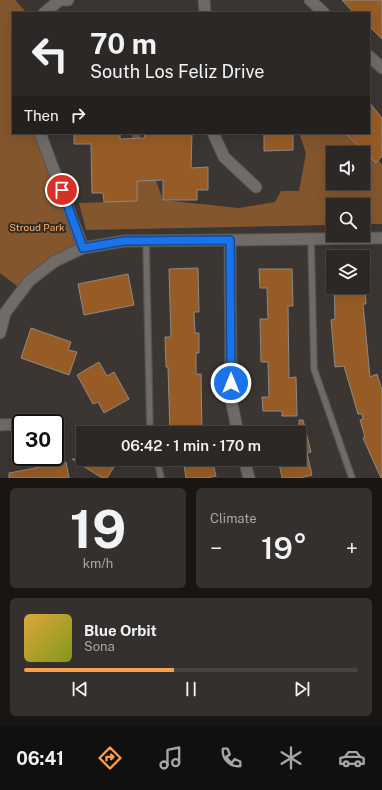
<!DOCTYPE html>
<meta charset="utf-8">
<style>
:root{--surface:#2c2826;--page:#34302e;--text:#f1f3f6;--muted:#a6a6a7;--line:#484443;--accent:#f99f4d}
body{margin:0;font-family:"Public Sans",sans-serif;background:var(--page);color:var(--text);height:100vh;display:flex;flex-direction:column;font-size:15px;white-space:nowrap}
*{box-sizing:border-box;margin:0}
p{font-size:13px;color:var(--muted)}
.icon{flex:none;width:22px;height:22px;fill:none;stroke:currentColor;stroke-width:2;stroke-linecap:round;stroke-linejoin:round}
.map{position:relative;height:478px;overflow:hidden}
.panel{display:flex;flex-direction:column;gap:10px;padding:10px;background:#181615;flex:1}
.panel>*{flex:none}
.hud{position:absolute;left:12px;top:12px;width:358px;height:122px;border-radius:0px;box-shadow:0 4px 16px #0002,0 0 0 1px var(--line);background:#2c2826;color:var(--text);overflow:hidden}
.buttons{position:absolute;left:326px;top:146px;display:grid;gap:8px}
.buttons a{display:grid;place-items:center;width:44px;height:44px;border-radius:0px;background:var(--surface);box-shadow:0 4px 16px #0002,0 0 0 1px var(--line);font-size:20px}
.speed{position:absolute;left:12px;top:414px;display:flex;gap:8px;font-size:20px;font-weight:700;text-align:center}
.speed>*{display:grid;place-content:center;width:52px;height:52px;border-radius:50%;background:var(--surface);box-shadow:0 4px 16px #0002,0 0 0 1px var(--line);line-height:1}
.speed .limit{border:2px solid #111;border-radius:6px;background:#fff;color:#111}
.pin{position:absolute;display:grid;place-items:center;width:34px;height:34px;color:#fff;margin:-17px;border:2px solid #fff;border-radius:50%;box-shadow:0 1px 4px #0007}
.me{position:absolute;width:44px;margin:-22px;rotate:0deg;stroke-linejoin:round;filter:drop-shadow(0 0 3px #0008)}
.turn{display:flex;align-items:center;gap:14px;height:84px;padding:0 12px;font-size:18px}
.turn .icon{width:52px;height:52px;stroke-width:2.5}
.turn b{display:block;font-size:28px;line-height:34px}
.then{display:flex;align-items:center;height:38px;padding:0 12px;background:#0003;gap:8px;font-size:15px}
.big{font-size:30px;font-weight:600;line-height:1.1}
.panel .widget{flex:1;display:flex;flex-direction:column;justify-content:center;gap:6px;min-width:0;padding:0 14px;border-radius:6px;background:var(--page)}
.panel .dial{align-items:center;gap:0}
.dial b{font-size:52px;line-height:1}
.song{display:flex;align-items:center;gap:12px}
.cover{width:48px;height:48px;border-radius:6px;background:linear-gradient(135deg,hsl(40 70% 55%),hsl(70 70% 35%))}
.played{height:4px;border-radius:2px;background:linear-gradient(90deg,var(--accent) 45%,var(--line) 45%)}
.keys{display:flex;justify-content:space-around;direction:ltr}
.heat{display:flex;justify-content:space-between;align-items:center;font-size:22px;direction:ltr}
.panel .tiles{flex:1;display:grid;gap:10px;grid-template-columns:1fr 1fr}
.widget:last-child{grid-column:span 2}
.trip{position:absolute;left:76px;top:426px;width:230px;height:40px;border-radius:0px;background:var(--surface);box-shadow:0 4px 16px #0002,0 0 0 1px var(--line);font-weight:600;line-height:40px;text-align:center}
.tabs{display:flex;height:64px;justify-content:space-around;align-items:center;background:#12100f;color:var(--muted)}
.tabs .icon{width:28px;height:28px}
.tabs .on{color:var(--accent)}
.tabs b{font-size:18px;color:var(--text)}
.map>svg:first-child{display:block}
.green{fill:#83562e;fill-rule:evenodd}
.building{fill:#975c25;stroke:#8f8985}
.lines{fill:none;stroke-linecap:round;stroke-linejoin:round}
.lane-casing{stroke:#57534f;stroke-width:8}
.street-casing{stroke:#57534f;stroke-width:13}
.lane{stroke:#706b66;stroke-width:5.5}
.street{stroke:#706b66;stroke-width:11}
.route-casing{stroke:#114b97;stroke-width:10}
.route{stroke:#1a73e8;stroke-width:7}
.labels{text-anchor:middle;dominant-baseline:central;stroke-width:4;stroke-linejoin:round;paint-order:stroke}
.park-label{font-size:10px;fill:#feae69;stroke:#312c28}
</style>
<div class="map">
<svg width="382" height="478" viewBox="0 0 382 478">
<rect width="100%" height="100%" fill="#3b3632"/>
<g class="green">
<path d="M0,0H15L27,13H13V133H40L83,248L22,290L0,273Z"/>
<path d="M132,133H139L163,200L239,208L275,202L281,191H299L306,153L299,133H350L382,164V224H363V205H333V225L86,230L79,203L137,201ZM333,153H363V183H333Z"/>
</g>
<g class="building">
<path d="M342,0H382V39L369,26V13H354Z"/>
<path d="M369,102L382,118V156L376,163L345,133H369Z"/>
<path d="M74,133H120V139L145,138L144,133H192L191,168L208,167V190H197V200H163V180L137,181V201L104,202L103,193H92L91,144H74Z"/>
<path d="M264,133H293V150L264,151Z"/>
<path d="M198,268L199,312H194L195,333H199V353H196V374H201L202,433H170L168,367H166L165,337H171L169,269Z"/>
<path d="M259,269H292L293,306H288L289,378L296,377L297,416H282V411H263L262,397H269L268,362H261L260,319H268L267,288H260Z"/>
<path d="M128,274L134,305L84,315L78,284Z"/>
<path d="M334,287H365L366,304H363L370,377L377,374L382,390V478H381L363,438L365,437L360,420L363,419L362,414H358L344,366L335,367L331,320L335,319Z"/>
<path d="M31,328L71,342L68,350L77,352L69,375L21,358Z"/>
<path d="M99,362L107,376L114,372L129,399L104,413L98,402L93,404L77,375Z"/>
<path d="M299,420H303L311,452L307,453L312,475L299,478H282L278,459H299Z"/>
<path d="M72,459H119L107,478H102Z"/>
<path d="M183,459H212L216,476L206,478H186Z"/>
<path d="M66,462L69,478H9V473Z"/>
</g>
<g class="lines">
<defs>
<g id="lane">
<path d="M311,239L314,369L352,478"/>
<path d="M146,241L150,430L151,433"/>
<path d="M157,459L161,478"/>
</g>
<g id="street">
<path d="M204,0L205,13"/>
<path d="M310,0L324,13"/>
<path d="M44,13L60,0H68"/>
<path d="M369,56L382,68"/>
<path d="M40,133L83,248"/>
<path d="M213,133L224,157L256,187"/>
<path d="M230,240L231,399L238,433"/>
<path d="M0,333L5,313L29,281L55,261L83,248L124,241L230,240L382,238"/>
<path d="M47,423H56"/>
<path d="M0,425L21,424"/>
<path d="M244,459L249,478"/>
</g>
</defs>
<use href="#lane" class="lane-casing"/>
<use href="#street" class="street-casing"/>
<use href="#lane" class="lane"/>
<use href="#street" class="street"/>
</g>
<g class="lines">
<defs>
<path id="route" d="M62,190L83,248L124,241L230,240L231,383"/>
</defs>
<use href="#route" class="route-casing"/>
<use href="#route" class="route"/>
</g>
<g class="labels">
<g class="park-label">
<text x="37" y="227">Stroud Park</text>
</g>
</g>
</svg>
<div class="buttons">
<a><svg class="icon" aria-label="sound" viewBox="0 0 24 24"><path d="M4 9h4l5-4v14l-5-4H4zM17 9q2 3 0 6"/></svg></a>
<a><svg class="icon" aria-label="search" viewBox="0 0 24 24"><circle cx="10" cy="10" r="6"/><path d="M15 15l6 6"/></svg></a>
<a><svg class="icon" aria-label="layers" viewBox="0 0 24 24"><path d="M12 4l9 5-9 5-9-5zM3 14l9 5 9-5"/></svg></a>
</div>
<div class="speed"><div class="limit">30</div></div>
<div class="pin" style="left:62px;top:190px;background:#d93025"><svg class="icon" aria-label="arrive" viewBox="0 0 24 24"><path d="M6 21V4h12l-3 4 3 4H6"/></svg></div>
<svg class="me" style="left:231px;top:383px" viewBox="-20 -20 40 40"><circle r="17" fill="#1a73e8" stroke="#fff" stroke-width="3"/><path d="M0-11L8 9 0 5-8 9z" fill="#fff"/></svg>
<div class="trip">06:42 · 1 min · 170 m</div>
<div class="hud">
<div class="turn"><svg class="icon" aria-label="left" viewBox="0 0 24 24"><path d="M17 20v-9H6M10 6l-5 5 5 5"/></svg><div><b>70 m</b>South Los Feliz Drive</div></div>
<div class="then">Then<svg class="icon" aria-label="right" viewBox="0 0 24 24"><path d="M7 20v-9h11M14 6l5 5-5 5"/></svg></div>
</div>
</div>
<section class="panel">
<div class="tiles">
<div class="widget dial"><b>19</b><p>km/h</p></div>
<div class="widget"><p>Climate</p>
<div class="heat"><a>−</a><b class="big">19°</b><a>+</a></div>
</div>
<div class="widget">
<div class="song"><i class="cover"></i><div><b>Blue Orbit</b><p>Sona</p></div></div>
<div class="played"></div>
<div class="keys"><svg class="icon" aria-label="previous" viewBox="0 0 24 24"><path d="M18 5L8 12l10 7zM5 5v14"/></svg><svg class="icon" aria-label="pause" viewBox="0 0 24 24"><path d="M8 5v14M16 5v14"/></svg><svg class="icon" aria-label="next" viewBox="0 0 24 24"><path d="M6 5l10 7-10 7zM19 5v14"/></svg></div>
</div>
</div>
</section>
<nav class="tabs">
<b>06:41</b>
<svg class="icon on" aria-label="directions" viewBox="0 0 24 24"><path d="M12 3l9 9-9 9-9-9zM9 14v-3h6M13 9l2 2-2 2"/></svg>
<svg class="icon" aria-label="music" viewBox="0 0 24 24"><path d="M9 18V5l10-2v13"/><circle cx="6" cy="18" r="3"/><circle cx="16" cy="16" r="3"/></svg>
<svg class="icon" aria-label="phone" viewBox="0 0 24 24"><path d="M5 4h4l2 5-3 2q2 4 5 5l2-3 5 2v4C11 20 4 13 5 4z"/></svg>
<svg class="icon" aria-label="climate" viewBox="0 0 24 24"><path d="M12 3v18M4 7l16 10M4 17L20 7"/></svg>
<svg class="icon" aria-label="car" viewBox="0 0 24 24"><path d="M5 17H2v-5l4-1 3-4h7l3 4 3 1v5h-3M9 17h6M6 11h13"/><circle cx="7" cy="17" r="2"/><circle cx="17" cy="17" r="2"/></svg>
</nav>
